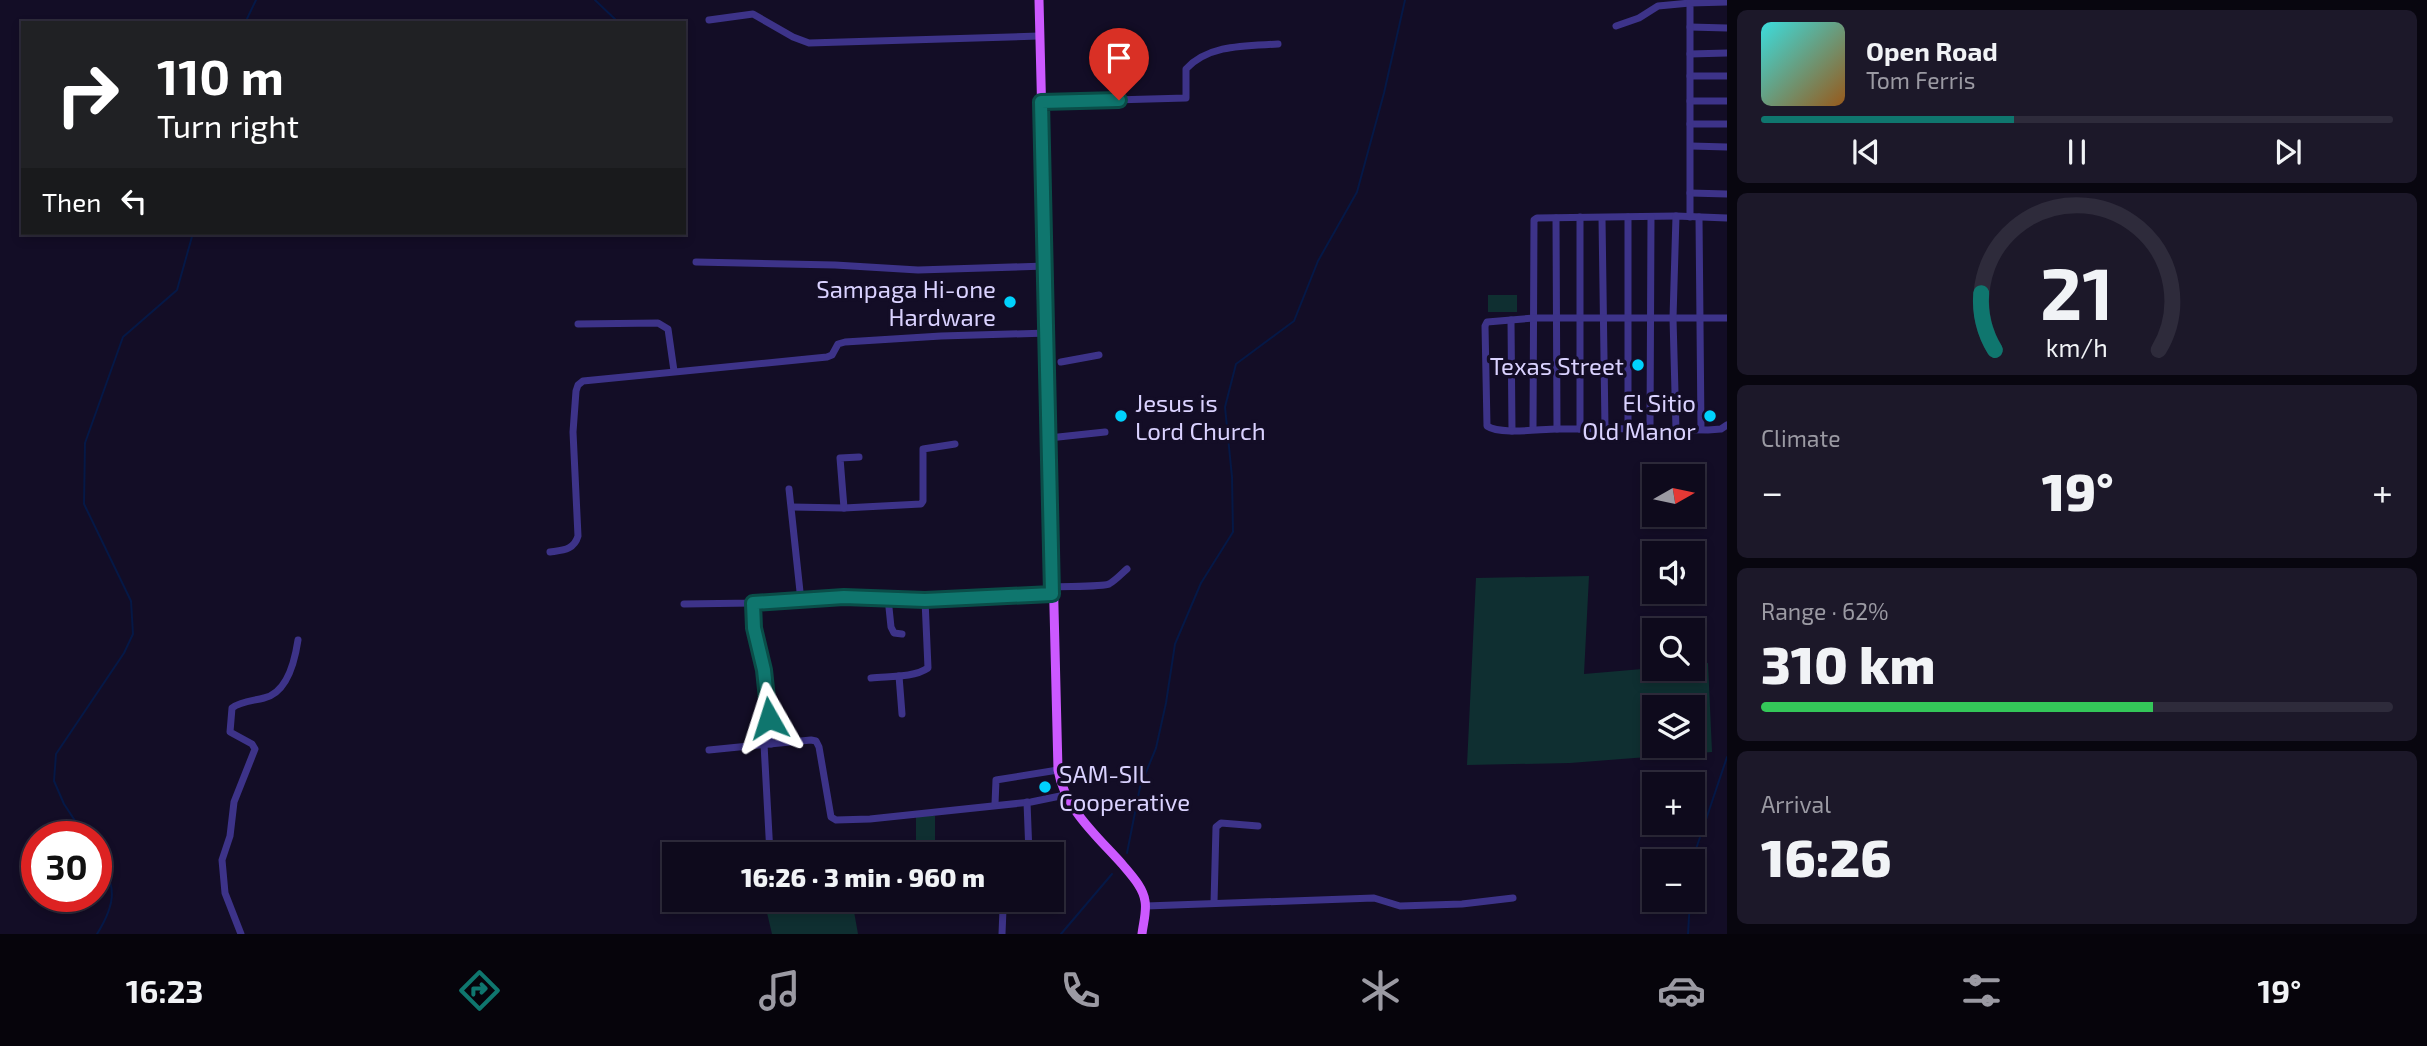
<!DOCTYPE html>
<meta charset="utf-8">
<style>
:root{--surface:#0e0a1c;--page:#1c1829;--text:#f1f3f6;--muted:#9b9aa3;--line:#2e2b3b;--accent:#0f766e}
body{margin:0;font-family:"Exo 2",sans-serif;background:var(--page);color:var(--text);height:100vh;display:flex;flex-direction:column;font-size:26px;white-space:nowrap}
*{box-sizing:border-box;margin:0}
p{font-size:23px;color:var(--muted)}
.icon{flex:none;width:38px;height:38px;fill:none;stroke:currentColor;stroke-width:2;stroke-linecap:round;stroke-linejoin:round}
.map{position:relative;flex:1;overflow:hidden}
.side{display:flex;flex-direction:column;gap:10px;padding:10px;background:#08060f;width:700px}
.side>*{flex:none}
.guide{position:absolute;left:21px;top:21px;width:665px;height:214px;border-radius:0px;box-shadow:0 4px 10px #0003,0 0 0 2px var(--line);background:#202124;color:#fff;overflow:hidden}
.needle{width:46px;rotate:81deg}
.controls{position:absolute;left:1642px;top:464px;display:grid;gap:14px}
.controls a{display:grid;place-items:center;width:63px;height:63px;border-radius:0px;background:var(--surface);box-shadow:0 4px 10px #0003,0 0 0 2px var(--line);font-size:35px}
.speed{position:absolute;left:21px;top:821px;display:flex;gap:14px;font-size:35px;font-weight:700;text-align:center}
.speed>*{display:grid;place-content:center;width:91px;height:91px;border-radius:50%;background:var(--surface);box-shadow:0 4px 10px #0003,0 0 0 2px var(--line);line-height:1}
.speed .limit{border:10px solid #d22;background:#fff;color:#111}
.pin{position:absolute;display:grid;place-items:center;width:60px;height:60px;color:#fff;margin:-72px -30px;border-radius:50% 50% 50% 0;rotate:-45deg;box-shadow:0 0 7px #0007}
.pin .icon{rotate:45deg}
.me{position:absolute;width:77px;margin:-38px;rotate:354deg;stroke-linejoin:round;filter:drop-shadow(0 0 5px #0008)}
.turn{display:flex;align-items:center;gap:24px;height:147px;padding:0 21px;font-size:32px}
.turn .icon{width:91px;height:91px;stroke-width:2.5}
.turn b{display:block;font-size:49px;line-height:60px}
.then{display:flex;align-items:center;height:66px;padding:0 21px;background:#0003;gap:14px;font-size:26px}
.big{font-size:52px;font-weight:800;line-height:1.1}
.side .widget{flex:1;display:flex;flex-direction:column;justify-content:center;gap:10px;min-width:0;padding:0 24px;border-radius:10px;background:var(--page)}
.side .dial{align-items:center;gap:0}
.dial svg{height:182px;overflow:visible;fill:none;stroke:var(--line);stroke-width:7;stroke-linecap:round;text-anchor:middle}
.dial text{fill:var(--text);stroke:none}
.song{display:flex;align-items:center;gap:21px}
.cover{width:84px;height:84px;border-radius:10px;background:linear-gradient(135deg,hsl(180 70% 55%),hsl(30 70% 35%))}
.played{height:7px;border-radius:4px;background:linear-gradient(90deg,var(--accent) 40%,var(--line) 40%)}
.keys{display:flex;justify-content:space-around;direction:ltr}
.heat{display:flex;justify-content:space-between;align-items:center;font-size:38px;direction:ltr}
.charge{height:10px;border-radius:5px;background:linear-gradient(90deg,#34c759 62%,var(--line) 0)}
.trip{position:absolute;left:662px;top:842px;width:402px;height:70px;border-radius:0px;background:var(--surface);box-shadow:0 4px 10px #0003,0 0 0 2px var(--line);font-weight:800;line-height:70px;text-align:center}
.tabs{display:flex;height:112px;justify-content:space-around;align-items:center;background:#06040b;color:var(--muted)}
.tabs .icon{width:49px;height:49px}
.tabs .on{color:var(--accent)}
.tabs b{font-size:32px;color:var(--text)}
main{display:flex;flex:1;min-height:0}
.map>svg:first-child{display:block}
.green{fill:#0f2f31;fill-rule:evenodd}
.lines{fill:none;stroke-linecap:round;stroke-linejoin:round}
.stream{stroke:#051846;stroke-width:2}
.minor{stroke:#3d3389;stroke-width:7}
.major{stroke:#cc59ff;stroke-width:9}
.route-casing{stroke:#0a4d48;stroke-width:18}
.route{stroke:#0f766e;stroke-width:12}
.poi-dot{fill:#00d2fd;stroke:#130d26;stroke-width:2.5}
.labels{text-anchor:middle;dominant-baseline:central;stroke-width:7;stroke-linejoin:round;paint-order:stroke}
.poi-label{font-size:24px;fill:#dad2ff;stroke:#130d26;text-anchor:end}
</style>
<main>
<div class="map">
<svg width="1727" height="934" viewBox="0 0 1727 934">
<rect width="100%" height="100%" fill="#130d26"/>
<g class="green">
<rect x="1488" y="295" width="29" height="17"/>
<path d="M1589,576L1584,674L1654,668H1692V664L1708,663L1712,752L1570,763L1467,765L1476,578ZM1654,707H1692V746H1654Z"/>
<rect x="916" y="816" width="19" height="38"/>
<path d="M764,900H852L858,934H772Z"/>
</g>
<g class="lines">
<g class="stream">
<path d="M595,0L619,23"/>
<path d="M245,23L256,0"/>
<path d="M85,836L64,804L54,781L56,754L124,653L133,634L131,601L84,504L85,443L123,337L177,290L193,233"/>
<path d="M1127,853L1140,787L1156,748L1166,703L1175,644L1201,583L1233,532L1232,477L1225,407L1236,364L1294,321L1318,261L1357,192L1384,93L1405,0"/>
<path d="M96,854C117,885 117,902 97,934"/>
<path d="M1692,861L1727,757"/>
<path d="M1061,934L1112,874"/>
<path d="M1688,934L1690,900"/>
</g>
<g class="minor">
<path d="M709,20L753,14L793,37L809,43L1039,36"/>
<path d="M1616,26L1639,18L1658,6L1690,3"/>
<path d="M1690,27L1727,28"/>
<path d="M1690,54L1727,53"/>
<path d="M1690,76H1727"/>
<path d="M1690,101H1727"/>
<path d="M1041,102L1186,98V69C1209,44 1247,46 1278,44"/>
<path d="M1690,124H1727"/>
<path d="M1691,146L1727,147"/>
<path d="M1690,193L1727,194"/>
<path d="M1690,217V3L1727,2"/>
<path d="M1699,217L1701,429"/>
<path d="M1556,218L1557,429H1580V217"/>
<path d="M1602,218L1605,428L1628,429V217"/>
<path d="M696,262L835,265L918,270L1046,266"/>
<path d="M1511,320L1512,431"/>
<path d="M578,324L658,323L668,329L674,371"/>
<path d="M1061,362L1099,355"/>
<path d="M1533,429L1534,220L1537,218L1676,216"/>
<path d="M1557,429C1540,429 1500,435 1487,426L1485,326L1487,322L1534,318H1727"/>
<path d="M1580,429L1605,428"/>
<path d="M1628,429L1708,430L1721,429L1727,425"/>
<path d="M1650,429L1651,217"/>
<path d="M1676,430L1673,318L1676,216L1727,218"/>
<path d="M1049,438L1105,432"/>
<path d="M789,489L801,601"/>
<path d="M792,507L844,508L921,504L923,501V449L955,444"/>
<path d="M844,508L840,458L859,457"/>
<path d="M550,552C563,550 574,550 578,536L573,432L576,391L578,385L583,381L827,357L832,355L838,344L845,342L941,336L1048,333"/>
<path d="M1052,587C1063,586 1103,587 1109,584C1116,580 1121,574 1127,569"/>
<path d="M888,598L891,627L894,633L902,634"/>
<path d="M753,603L756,643L764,670L771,744"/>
<path d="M684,604L753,603L844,597L925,600L1052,595"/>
<path d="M899,676L902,714"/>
<path d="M871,678C889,676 913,678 928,668L925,600"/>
<path d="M764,744L770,854"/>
<path d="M709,750L811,740L816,741L819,747L831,817L836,820L870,819L1031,802L1065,795"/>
<path d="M1027,802L1029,854"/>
<path d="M995,804L996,780L1058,770"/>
<path d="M1214,903L1216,827L1221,823L1258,826"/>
<path d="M1146,906L1374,898L1400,906L1462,904L1513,898"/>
<path d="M241,934L225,893L222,860L230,836L234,802L255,749L252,744L230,732L232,708C241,701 253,701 264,698C287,693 295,660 298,640"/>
<path d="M1002,934L1003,909L1026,904L1027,900"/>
</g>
<path class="major" d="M1039,0L1058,770C1065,809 1097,836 1122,864C1131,875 1143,887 1145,901C1147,911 1143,924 1142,934"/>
</g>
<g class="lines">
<defs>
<path id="route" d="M769,718L764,670L754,628L753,603L844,597L925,600L1052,594L1041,102L1119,100"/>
</defs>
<use href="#route" class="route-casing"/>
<use href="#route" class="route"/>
</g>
<g class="poi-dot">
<circle cx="1010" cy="302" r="7"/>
<circle cx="1638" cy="365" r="7"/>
<circle cx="1121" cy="416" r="7"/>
<circle cx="1710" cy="416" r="7"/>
<circle cx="1045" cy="787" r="7"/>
</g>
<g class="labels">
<g class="poi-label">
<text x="996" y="288">Sampaga Hi-one<tspan x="996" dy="28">Hardware</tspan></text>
<text x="1624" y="365">Texas Street</text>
<text x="1135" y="402" text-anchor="start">Jesus is<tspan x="1135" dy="28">Lord Church</tspan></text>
<text x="1696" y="402">El Sitio<tspan x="1696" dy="28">Old Manor</tspan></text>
<text x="1059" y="773" text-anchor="start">SAM-SIL<tspan x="1059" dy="28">Cooperative</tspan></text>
</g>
</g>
</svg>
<div class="controls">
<a><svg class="needle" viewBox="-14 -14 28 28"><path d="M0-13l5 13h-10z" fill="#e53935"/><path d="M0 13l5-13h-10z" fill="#9b9aa3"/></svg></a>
<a><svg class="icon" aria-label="sound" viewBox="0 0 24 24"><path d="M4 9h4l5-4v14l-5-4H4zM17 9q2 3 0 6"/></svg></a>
<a><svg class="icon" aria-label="search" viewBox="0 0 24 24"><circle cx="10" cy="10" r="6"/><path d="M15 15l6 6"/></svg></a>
<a><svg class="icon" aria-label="layers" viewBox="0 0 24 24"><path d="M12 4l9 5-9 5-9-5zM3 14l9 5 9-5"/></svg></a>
<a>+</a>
<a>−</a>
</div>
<div class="speed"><div class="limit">30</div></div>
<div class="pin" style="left:1119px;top:100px;background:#d93025"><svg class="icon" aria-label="arrive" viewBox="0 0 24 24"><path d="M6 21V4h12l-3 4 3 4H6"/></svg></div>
<svg class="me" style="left:769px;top:718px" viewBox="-20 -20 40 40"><path d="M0-17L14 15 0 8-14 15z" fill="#0f766e" stroke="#fff" stroke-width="4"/></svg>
<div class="trip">16:26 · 3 min · 960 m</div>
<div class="guide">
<div class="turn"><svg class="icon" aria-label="right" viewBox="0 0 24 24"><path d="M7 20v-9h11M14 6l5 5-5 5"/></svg><div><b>110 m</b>Turn right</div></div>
<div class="then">Then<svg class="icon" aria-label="left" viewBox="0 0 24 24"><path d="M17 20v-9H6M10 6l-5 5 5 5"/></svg></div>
</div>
</div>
<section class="side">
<div class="widget">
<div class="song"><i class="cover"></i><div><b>Open Road</b><p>Tom Ferris</p></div></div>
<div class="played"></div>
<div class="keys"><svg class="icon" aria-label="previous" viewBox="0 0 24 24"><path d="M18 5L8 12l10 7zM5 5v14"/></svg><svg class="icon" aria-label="pause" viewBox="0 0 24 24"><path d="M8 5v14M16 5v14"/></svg><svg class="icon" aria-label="next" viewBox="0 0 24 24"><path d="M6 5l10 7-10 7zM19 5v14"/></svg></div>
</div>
<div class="widget dial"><svg viewBox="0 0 100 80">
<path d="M14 69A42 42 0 1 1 86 69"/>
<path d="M14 69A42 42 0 0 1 8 44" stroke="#0f766e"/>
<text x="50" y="56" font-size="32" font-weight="700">21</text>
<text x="50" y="72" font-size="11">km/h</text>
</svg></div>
<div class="widget"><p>Climate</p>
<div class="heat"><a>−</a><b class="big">19°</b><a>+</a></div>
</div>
<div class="widget"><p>Range · 62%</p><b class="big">310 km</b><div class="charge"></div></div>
<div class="widget"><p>Arrival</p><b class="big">16:26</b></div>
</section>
</main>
<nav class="tabs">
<b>16:23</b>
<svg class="icon on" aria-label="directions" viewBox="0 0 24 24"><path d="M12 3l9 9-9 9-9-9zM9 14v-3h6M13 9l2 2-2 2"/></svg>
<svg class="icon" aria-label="music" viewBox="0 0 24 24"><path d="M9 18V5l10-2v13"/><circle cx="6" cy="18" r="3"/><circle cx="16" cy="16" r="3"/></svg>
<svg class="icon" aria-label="phone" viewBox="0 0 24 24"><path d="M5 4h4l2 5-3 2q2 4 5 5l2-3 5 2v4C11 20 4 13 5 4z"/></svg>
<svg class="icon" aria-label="climate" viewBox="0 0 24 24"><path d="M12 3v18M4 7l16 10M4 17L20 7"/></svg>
<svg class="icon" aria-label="car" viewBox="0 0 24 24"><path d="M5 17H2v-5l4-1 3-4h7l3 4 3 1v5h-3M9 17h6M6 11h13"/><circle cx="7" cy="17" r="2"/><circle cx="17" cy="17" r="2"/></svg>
<svg class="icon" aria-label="filters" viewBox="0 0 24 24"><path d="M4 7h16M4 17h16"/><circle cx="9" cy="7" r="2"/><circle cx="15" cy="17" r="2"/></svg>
<b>19°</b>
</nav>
